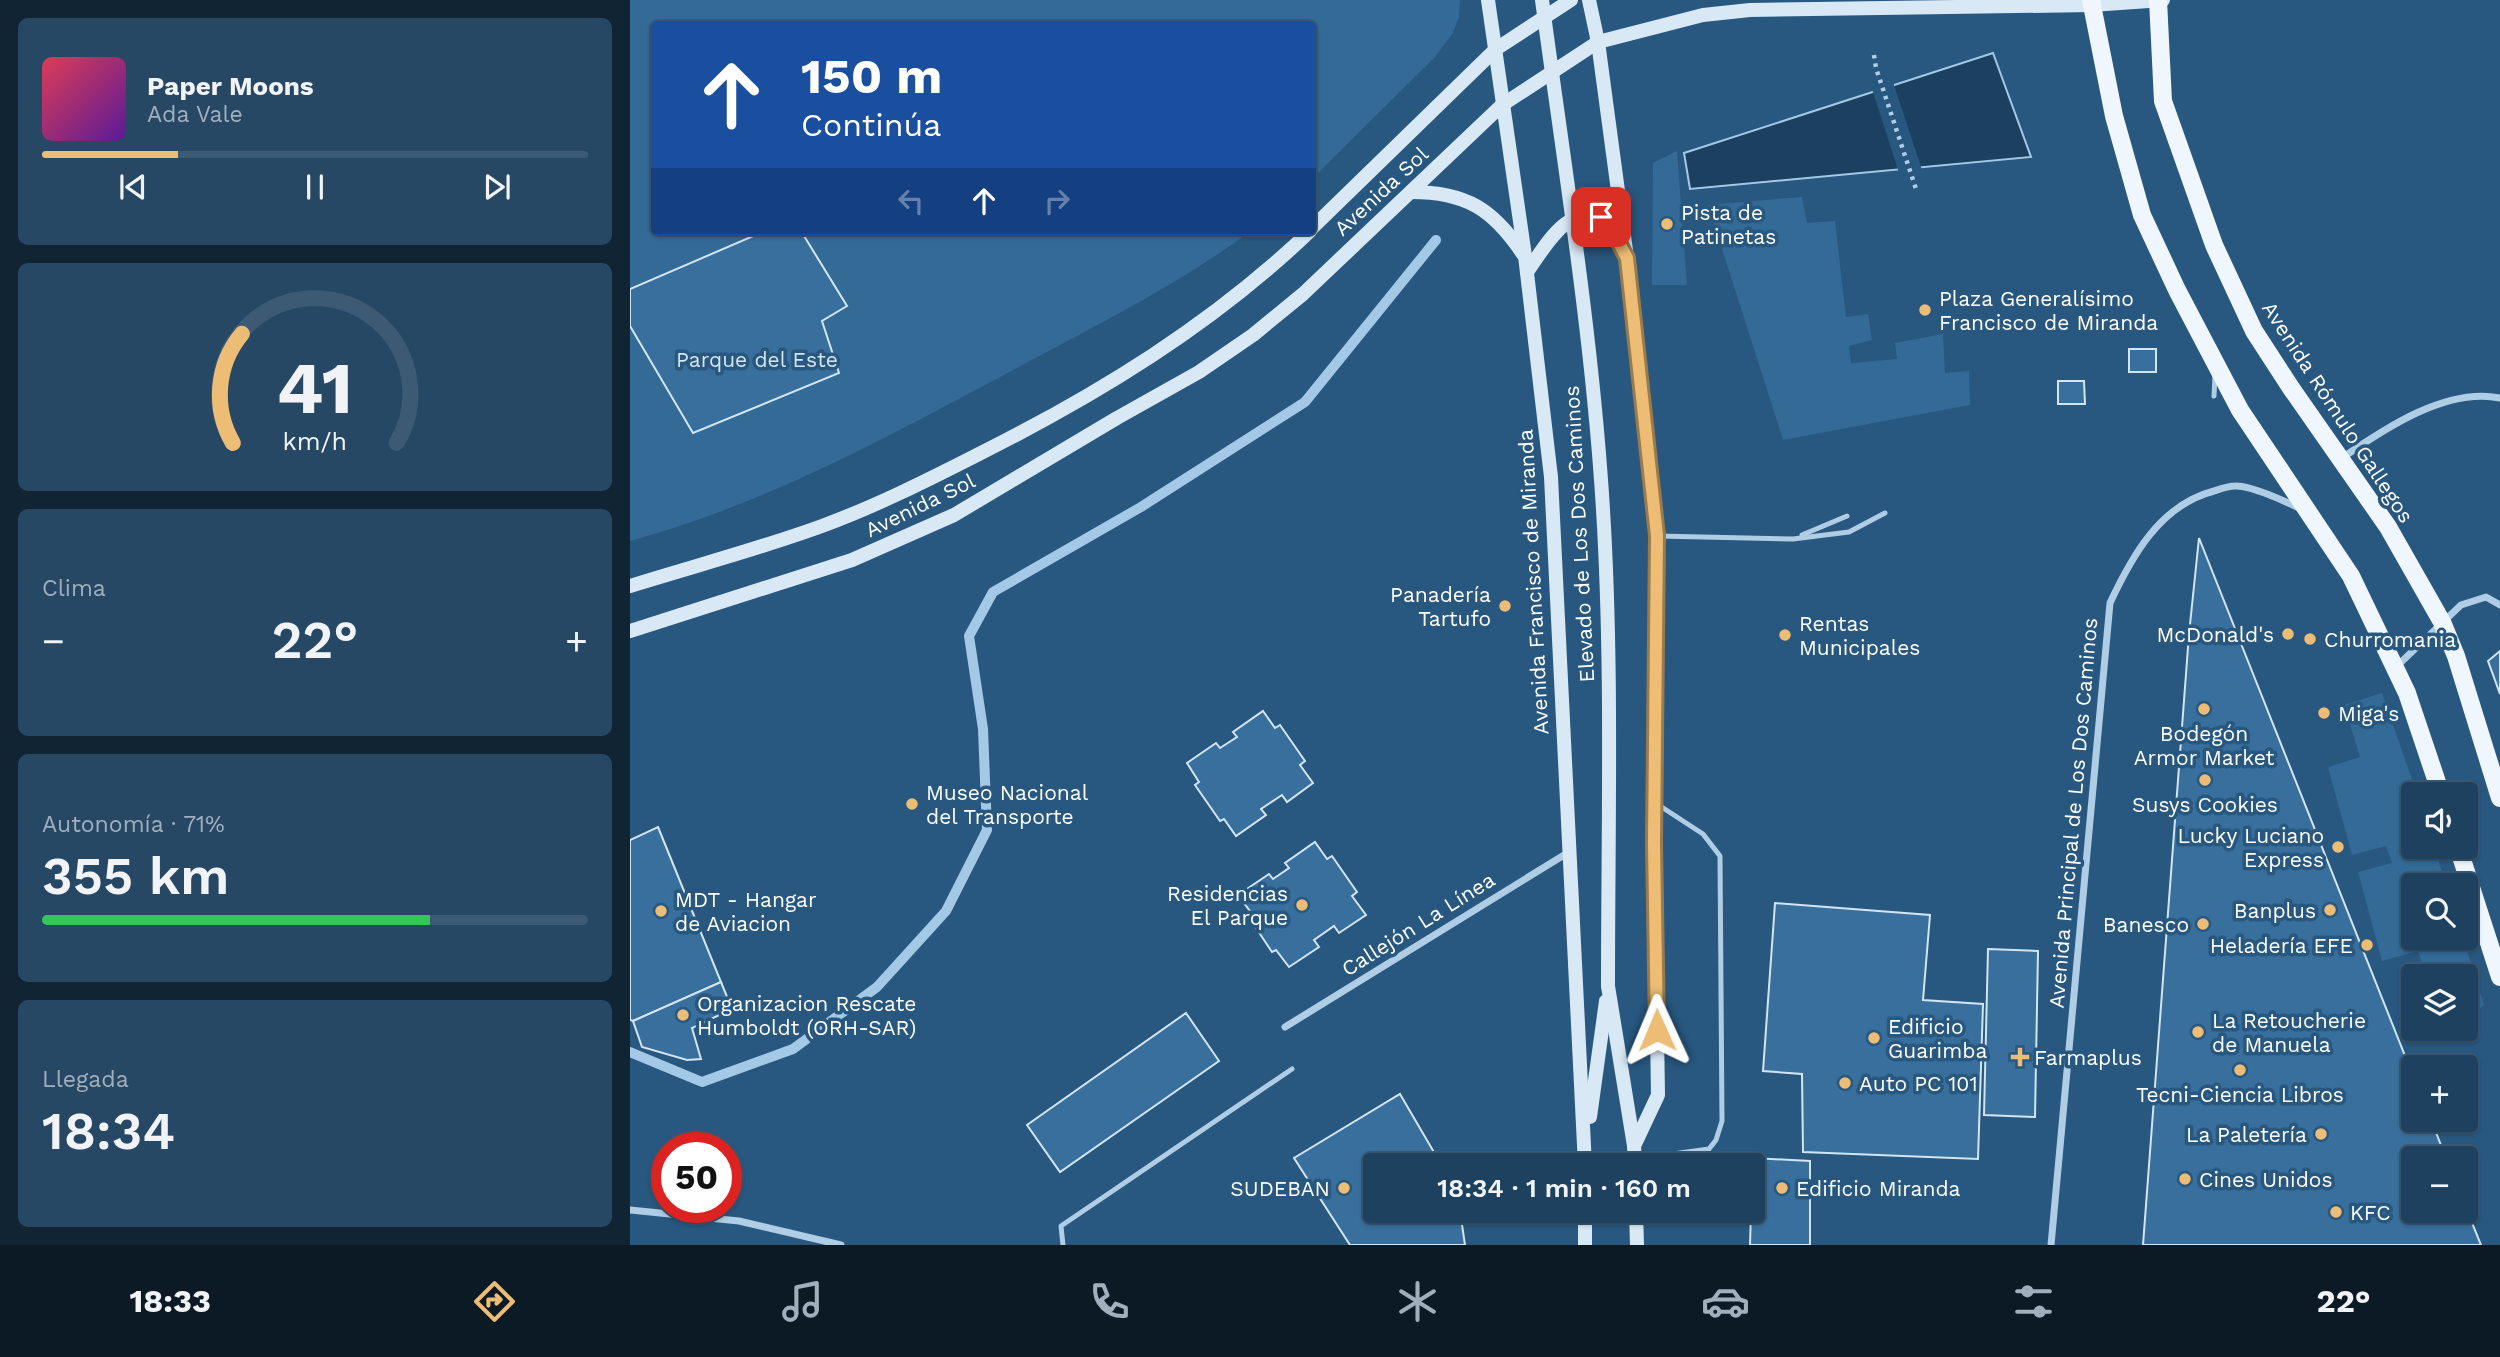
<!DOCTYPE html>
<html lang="es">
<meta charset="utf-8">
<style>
:root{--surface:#1e415f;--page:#264865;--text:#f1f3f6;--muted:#a1afbd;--line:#3c5a74;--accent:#edbd75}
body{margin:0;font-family:"Work Sans",sans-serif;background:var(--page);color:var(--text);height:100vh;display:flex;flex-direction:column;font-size:26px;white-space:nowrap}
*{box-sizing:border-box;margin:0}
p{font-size:23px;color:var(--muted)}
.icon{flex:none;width:38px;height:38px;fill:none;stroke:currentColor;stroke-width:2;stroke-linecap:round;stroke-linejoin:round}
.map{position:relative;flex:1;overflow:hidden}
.sheet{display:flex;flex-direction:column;gap:18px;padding:18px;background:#102434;width:630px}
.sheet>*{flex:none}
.banner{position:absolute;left:21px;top:21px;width:665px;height:214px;border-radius:7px;box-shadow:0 2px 5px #0004,0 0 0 2px var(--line);background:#1a4fa0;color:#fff;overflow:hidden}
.tools{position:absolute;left:1771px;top:782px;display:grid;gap:14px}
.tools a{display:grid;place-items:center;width:77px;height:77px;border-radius:7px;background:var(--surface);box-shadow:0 2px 5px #0004,0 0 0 2px var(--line);font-size:35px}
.speed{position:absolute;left:21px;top:1132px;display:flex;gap:14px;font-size:35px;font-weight:700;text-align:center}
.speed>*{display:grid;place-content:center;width:91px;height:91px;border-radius:50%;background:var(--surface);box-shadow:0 2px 5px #0004,0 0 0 2px var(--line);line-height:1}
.speed .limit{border:10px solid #d22;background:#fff;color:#111}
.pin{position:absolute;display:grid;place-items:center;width:60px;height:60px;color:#fff;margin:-30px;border-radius:14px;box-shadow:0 4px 10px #0006}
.me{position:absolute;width:77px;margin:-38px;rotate:359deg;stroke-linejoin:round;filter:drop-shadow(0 0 5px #0008)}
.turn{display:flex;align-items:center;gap:24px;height:147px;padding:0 35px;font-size:32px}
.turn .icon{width:91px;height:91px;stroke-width:2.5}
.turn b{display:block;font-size:49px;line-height:60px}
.lanes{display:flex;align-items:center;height:66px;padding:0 35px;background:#0003;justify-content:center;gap:35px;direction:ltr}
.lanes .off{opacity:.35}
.big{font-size:52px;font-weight:600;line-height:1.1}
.sheet .tile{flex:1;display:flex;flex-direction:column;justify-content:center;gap:10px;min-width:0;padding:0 24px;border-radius:10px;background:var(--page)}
.sheet .dial{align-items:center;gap:0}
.dial svg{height:182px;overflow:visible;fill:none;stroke:var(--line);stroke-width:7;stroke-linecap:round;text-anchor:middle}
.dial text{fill:var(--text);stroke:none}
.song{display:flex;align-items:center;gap:21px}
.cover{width:84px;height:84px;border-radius:10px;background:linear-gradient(135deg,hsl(350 70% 55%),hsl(270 70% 35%))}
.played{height:7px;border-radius:4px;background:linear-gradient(90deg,var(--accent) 25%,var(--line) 25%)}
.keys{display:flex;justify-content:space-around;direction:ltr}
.heat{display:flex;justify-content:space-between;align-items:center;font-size:38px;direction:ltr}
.charge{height:10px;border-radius:5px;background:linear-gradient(90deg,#34c759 71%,var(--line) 0)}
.trip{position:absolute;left:733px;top:1153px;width:402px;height:70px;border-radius:7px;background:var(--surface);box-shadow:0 2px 5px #0004,0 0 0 2px var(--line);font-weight:600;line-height:70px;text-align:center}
.tab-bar{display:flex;height:112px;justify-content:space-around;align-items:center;background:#0c1a26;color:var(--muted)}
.tab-bar .icon{width:49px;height:49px}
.tab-bar .current{color:var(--accent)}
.tab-bar b{font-size:32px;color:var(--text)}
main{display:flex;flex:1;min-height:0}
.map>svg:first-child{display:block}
.green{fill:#336a96}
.water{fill:#1c4160;stroke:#a3c9e6;stroke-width:2}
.pier{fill:#28577f}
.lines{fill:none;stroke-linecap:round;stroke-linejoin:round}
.stream{stroke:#a3c9e6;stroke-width:10}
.building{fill:#386f9c;stroke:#d2e5f4;stroke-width:2}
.path{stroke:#afcde5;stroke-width:4.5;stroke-dasharray:3.5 5;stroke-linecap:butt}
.lane{stroke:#afcde5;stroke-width:5}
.street{stroke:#afcde5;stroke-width:7}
.secondary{stroke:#d8e8f5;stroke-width:14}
.primary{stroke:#eff6fd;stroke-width:18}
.secondary-bridge{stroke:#d8e8f5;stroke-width:14}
.route-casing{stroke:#9a7b4c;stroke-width:18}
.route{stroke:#edbd75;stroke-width:12}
.poi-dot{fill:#edbd75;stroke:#28577f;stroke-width:2.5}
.labels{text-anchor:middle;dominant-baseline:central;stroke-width:7;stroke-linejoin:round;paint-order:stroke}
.street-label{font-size:21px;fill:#fff;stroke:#28577f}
.poi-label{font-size:21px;fill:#fff;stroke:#28577f;text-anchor:start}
.park-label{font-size:21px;fill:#d2e5f4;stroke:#28577f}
</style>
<main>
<section class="sheet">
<div class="tile">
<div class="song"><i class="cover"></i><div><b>Paper Moons</b><p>Ada Vale</p></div></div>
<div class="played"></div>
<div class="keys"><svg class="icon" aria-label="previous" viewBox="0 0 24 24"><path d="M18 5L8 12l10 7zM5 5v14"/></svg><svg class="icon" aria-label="pause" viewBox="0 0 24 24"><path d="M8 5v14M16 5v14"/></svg><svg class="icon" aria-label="next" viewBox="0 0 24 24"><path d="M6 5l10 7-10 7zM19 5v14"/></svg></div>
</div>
<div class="tile dial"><svg viewBox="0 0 100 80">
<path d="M14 69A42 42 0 1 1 86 69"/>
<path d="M14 69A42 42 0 0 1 18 21" stroke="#edbd75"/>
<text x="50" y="56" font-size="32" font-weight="700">41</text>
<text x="50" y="72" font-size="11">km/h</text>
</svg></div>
<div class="tile"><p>Clima</p>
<div class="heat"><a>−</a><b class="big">22°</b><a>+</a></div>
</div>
<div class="tile"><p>Autonomía · 71%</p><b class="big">355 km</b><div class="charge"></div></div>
<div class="tile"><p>Llegada</p><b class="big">18:34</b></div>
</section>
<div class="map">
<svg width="1870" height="1245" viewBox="0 0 1870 1245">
<rect width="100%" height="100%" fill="#28577f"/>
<g class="green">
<path d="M0,0H830L829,17L823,33L805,57L683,178L682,24H24V231H621C548,285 467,325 387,368C263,434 137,504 0,541Z"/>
<path d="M1047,151L1057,285H1022L1023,163Z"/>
<path d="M1172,197L1177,223L1205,221L1216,317L1238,314L1242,340L1219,346L1221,363L1267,359L1265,343L1313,334L1315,373L1339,371L1340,405L1153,440L1078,205Z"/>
<path d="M1752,693L1787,794H1783V847H1804L1816,885L1783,886V938H1833L1854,1005L1836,1020V976H1796L1788,951L1752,961L1728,872L1762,863L1756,846L1722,855L1698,767L1730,757L1714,705Z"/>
</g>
<path class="water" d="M1363,53L1401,157L1060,189L1054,153Z"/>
<path class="pier" d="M1263,82L1292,170L1269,173L1242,89Z"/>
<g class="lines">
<path class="stream" d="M0,1052L72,1082L163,1049L247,987L316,911L357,830L353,729L339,636L363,592L511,507L675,402L806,240"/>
</g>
<g class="building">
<path d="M135,231H171L217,306L192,321L209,373L63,433L0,326V289Z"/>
<rect x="1499" y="349" width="27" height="23"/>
<path d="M1428,381H1454L1455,404H1428Z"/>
<path d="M1569,538L1783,1076V1120H1801L1816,1158H1783V1211H1836V1208L1851,1245H1513L1559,634Z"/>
<path d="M1870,651V694L1858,661Z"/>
<path d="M633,711L645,728L650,725L675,761L670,765L683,783L657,802L652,795L631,809L636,815L606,836L594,819L590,821L565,785L569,782L557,763L586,743L590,748L607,737L603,732Z"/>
<path d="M28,827L91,982L3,1021L0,1020V840Z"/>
<path d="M685,842L697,859L702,856L727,892L722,896L736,915L709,933L704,926L684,940L689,947L659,967L646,950L642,952L618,916L622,914L608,895L639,874L643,879L659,868L655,863Z"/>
<path d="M1145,903L1300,915L1293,1000L1353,1004L1348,1159L1173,1152L1172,1074L1133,1071Z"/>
<path d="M1358,949L1408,951L1405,1117L1354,1115Z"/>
<path d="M91,982L102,1009L62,1028L71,1059L57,1060L12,1047L3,1021Z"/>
<path d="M556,1013L589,1061L430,1172L397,1125Z"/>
<path d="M770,1094L812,1166H746V1211H830L835,1245H720L664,1158Z"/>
<path d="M1122,1158L1180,1161V1245H1120L1121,1211H1124Z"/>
</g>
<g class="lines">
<path class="path" d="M1244,55L1246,68L1286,189"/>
<g class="lane">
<path d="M1584,396L1585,375"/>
<path d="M1172,535L1217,516"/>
<path d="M1028,536L1163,539L1219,532L1255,513"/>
<path d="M1006,1159L1079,1149L1086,1140L1092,1121L1090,856L1073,834L1027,804"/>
<path d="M433,1245L431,1226L662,1069"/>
</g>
<g class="street">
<path d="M1712,458C1754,429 1816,387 1870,398"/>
<path d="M1767,666L1831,605L1856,597L1870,605"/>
<path d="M655,1027L939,852"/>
<path d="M0,1210L109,1221L211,1245"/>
<path d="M1421,1245L1480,603C1502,556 1530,505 1584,491C1590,489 1598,486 1605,486C1620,485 1657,502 1671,509"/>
</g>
<g class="secondary">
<path d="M858,0L895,256L921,477L955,1166"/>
<path d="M959,0L968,42L997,258L1027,536L1024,843L1028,1095L1004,1146"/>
<path d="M781,192C836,192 863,209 893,254"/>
<path d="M682,228L866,49L941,0"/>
<path d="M897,272C915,247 939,200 976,220L991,247"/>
<path d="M0,586C64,566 129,549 192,526C246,506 296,481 347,455C467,395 582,325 680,231"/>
<path d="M0,631L222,560L324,515L487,418L569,372L623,335L673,294L872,105L968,42L1073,15L1120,10L1462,5L1533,0"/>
<path d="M978,986L1004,1146L1005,1166"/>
<path d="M960,1117L976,1001"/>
<path d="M955,1211V1245"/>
<path d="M1006,1211L1007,1245"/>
</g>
<g class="primary">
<path d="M1461,0L1484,116L1512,215L1547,290L1610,410L1721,576L1777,693L1811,794"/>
<path d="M1528,0L1533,101L1584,245L1624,331L1661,388L1758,527L1812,622L1826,656L1870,798"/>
<path d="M1828,847L1870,977"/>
</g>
<path class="secondary-bridge" d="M912,0C934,164 961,329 972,494C983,657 978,822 978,986"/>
</g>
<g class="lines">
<defs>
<path id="route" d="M971,217L980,226L997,258L1027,536L1024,843L1027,1030"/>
</defs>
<use href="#route" class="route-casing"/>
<use href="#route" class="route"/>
</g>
<g class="poi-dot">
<circle cx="1037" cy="224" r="7"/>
<circle cx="1295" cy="310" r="7"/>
<circle cx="875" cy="606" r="7"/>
<circle cx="1658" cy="634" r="7"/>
<circle cx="1155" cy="635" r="7"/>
<circle cx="1680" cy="639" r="7"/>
<circle cx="1574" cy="709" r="7"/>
<circle cx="1694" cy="713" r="7"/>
<circle cx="1575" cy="780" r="7"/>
<circle cx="282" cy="804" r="7"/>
<circle cx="1708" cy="847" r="7"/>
<circle cx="672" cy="905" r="7"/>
<circle cx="1700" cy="910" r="7"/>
<circle cx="31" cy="911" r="7"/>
<circle cx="1573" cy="924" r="7"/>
<circle cx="1737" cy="945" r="7"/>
<circle cx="53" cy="1015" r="7"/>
<circle cx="1568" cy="1032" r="7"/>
<circle cx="1244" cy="1038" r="7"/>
<path d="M1386.5 1046.5h7v7h7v7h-7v7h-7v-7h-7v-7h7z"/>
<circle cx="1610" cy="1070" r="7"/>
<circle cx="1215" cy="1083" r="7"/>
<circle cx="1691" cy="1134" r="7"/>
<circle cx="1555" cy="1179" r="7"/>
<circle cx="714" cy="1188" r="7"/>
<circle cx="1152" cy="1188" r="7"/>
<circle cx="1706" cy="1212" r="7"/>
</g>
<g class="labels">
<g class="street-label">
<text transform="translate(751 191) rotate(-43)">Avenida Sol</text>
<text transform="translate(1708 412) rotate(57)">Avenida Rómulo Gallegos</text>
<text transform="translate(290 505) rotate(-26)">Avenida Sol</text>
<text transform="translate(949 534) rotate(-93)">Elevado de Los Dos Caminos</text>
<text transform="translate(903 582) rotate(-93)">Avenida Francisco de Miranda</text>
<text transform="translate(1443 813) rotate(-85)">Avenida Principal de Los Dos Caminos</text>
<text transform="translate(788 924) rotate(-32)">Callejón La Línea</text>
</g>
<g class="poi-label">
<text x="1051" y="212">Pista de<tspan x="1051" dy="24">Patinetas</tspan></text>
<text x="1309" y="298">Plaza Generalísimo<tspan x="1309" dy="24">Francisco de Miranda</tspan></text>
<text x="861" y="594" text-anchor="end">Panadería<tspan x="861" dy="24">Tartufo</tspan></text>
<text x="1169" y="623">Rentas<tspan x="1169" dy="24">Municipales</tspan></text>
<text x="1644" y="634" text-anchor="end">McDonald's</text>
<text x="1694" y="639">Churromania</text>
<text x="1708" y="713">Miga's</text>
<text x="1574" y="733" text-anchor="middle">Bodegón<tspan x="1574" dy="24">Armor Market</tspan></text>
<text x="296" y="792">Museo Nacional<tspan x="296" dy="24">del Transporte</tspan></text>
<text x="1575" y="804" text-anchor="middle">Susys Cookies</text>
<text x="1694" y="835" text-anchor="end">Lucky Luciano<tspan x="1694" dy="24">Express</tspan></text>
<text x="658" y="893" text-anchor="end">Residencias<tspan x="658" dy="24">El Parque</tspan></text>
<text x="45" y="899">MDT - Hangar<tspan x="45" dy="24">de Aviacion</tspan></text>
<text x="1686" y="910" text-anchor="end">Banplus</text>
<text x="1559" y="924" text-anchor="end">Banesco</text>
<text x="1723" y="945" text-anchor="end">Heladería EFE</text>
<text x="67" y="1003">Organizacion Rescate<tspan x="67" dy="24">Humboldt (ORH-SAR)</tspan></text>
<text x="1582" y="1020">La Retoucherie<tspan x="1582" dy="24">de Manuela</tspan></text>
<text x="1258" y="1026">Edificio<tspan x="1258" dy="24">Guarimba</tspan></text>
<text x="1404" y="1057">Farmaplus</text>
<text x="1229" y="1083">Auto PC 101</text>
<text x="1610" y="1094" text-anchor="middle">Tecni-Ciencia Libros</text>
<text x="1677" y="1134" text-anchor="end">La Paletería</text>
<text x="1569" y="1179">Cines Unidos</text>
<text x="700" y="1188" text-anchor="end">SUDEBAN</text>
<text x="1166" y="1188">Edificio Miranda</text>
<text x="1720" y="1212">KFC</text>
</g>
<g class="park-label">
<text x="127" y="359">Parque del Este</text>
</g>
</g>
</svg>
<div class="tools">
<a><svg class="icon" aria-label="sound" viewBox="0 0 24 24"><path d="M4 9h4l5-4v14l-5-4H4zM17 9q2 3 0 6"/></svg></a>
<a><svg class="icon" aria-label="search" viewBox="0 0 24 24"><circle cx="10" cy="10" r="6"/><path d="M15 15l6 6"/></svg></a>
<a><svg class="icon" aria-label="layers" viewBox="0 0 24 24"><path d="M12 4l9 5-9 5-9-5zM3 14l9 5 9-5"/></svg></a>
<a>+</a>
<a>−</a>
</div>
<div class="speed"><div class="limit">50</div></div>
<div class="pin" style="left:971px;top:217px;background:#d93025"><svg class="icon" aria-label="arrive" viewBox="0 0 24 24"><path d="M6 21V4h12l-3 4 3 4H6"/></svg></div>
<svg class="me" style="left:1027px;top:1030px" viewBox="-20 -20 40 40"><path d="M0-17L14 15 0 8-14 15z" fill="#edbd75" stroke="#fff" stroke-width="4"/></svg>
<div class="trip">18:34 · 1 min · 160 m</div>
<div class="banner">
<div class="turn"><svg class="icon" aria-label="ahead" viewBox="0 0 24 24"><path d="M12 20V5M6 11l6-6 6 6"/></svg><div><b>150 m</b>Continúa</div></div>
<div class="lanes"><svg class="icon off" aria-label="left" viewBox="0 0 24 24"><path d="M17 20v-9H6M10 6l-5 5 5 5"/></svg><svg class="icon" aria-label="ahead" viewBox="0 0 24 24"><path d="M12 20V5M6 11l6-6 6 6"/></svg><svg class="icon off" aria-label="right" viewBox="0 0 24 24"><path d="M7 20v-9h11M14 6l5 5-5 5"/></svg></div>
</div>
</div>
</main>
<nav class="tab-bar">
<b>18:33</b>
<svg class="icon current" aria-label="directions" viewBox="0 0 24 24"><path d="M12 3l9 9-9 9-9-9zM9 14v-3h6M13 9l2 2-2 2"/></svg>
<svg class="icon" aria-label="music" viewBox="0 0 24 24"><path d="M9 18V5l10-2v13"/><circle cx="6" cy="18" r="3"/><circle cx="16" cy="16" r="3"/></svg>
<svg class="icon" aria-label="phone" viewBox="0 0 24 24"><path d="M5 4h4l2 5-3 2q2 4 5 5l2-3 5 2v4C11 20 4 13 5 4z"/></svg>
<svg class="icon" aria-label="climate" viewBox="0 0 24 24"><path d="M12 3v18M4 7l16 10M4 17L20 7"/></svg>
<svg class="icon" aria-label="car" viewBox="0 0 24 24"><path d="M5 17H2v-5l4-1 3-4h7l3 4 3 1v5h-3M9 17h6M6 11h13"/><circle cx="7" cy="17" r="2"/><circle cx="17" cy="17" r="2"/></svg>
<svg class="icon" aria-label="filters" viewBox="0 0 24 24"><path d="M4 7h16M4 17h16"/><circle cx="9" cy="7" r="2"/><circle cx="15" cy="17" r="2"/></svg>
<b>22°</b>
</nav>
